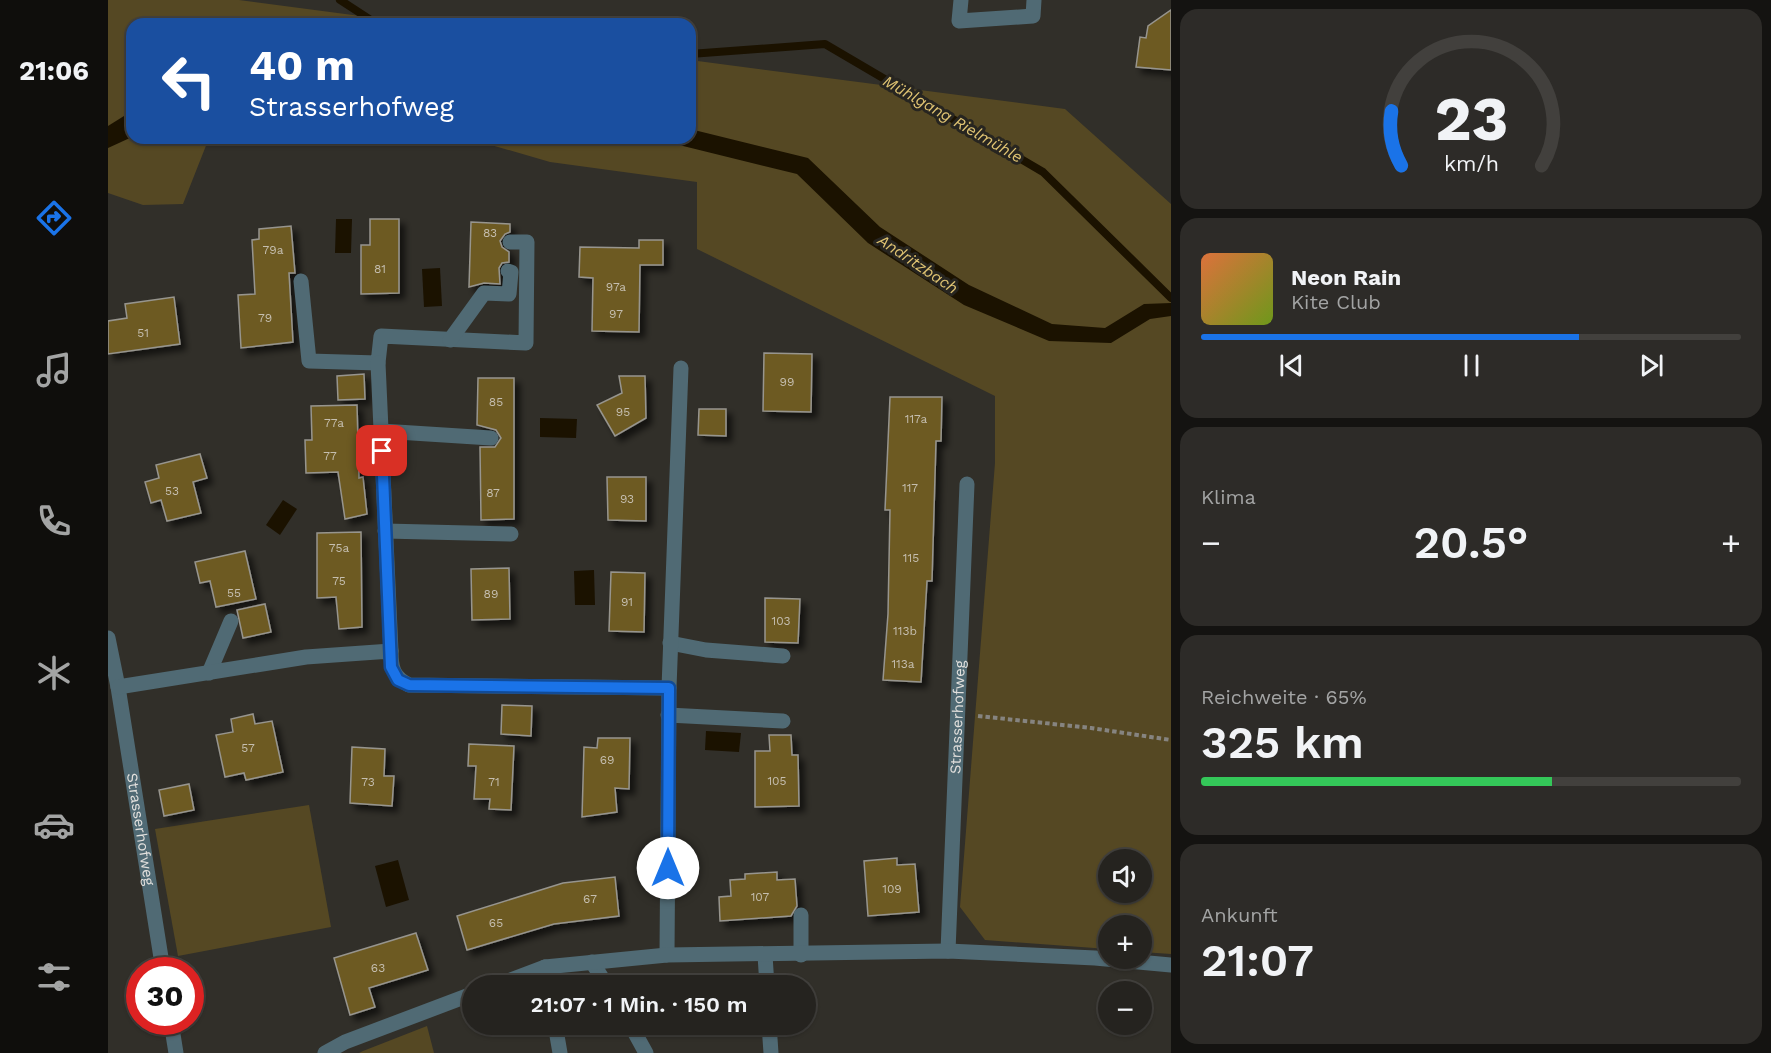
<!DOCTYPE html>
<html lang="de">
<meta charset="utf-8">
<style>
:root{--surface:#25231f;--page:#2d2b28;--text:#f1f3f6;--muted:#a3a4a4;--line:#42403d;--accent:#1a73e8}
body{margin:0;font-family:"Work Sans",sans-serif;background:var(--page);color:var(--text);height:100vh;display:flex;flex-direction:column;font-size:22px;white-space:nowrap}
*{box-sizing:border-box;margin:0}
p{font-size:20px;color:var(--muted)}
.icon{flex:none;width:33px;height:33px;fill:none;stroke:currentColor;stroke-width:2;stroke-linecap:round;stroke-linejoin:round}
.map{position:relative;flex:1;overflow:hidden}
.details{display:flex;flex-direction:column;gap:9px;padding:9px;background:#141311;width:600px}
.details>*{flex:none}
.guide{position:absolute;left:18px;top:18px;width:570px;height:126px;border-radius:18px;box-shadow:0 2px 4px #0004,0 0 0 2px var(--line);background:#1a4fa0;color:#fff;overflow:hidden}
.buttons{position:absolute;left:990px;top:849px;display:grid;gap:12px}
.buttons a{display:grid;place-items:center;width:54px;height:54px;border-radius:50%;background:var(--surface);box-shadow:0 2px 4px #0004,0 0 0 2px var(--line);font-size:30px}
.speed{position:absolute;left:18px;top:957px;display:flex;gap:12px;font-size:30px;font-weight:700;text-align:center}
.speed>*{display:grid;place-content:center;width:78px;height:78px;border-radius:50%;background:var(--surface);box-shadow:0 2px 4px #0004,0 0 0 2px var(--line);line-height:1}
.speed .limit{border:9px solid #d22;background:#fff;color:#111}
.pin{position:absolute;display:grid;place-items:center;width:51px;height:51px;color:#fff;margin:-26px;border-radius:12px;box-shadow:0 3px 9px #0006}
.me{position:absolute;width:66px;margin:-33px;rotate:0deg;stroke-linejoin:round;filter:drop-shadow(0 0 4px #0008)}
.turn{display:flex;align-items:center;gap:21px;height:126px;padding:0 24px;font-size:27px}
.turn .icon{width:78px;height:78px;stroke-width:2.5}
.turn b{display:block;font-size:42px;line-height:51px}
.big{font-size:45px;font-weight:600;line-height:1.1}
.details .widget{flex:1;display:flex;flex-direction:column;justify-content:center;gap:9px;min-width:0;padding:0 21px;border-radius:18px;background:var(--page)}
.details .dial{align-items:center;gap:0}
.dial svg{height:156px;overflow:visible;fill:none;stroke:var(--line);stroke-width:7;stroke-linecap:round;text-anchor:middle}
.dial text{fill:var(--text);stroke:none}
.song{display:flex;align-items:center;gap:18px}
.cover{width:72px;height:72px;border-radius:9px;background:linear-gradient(135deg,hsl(20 70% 55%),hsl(80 70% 35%))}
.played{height:6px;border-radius:3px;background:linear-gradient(90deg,var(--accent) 70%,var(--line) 70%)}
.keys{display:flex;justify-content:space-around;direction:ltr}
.heat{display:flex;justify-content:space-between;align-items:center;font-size:33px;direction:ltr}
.charge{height:9px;border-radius:4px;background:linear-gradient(90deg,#34c759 65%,var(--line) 0)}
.trip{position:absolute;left:354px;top:975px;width:354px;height:60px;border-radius:30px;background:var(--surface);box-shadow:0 2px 4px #0004,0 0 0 2px var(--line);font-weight:600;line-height:60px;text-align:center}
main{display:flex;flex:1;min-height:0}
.dock{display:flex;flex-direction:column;width:108px;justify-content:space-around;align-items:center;background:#0f0e0c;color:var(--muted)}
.dock .icon{width:42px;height:42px}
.dock .active{color:var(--accent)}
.dock b{font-size:27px;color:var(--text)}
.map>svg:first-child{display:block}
.green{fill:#554823;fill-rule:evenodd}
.water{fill:#1b1200}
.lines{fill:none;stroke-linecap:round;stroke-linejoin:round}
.stream{stroke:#1b1200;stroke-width:8}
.building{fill:#6d5a24;stroke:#97958e;stroke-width:1.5;filter:url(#shadow)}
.path{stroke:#868480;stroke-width:4;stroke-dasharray:4.5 3;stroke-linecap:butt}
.lane{stroke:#506a74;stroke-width:15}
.street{stroke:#506a74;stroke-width:15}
.route-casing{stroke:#114b97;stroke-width:15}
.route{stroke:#1a73e8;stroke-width:10}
.labels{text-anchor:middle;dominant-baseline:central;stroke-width:6;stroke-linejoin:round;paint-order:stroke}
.number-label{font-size:12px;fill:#c5beaf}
.street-label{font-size:15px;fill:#e2e0dd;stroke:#272520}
.water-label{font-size:16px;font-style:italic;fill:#dfc372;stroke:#272520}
</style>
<main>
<nav class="dock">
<b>21:06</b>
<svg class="icon active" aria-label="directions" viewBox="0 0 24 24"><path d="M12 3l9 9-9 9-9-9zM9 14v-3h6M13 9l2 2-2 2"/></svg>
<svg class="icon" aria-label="music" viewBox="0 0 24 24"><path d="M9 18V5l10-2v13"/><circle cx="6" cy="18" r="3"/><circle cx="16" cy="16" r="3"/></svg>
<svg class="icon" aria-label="phone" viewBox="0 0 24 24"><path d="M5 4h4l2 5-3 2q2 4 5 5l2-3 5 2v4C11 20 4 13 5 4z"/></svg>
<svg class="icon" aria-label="climate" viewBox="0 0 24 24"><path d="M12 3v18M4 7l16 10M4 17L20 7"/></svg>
<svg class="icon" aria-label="car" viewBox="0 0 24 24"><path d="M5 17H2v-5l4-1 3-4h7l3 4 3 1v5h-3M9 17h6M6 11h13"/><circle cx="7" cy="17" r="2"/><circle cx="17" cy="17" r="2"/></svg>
<svg class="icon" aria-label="filters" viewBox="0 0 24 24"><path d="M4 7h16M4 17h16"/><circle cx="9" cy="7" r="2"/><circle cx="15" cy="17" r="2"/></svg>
</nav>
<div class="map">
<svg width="1063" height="1053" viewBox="0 0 1063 1053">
<defs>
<filter id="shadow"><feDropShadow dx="5.5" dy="5.5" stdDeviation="3" flood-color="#0009"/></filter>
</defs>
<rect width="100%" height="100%" fill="#312f29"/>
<g class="green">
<path d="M0,0H131L313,24H24V138H101L75,204L35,205L0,193Z"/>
<path d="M582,60L957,109L1063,204V954L1034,952V926H1000V949L877,940L852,907L887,463V396L589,249V182L442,162L359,138H582ZM1000,860H1034V892H1000Z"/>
<path d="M201,805L223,927L70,956L47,829Z"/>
<path d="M319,1026L326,1053H251L255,1051Z"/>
</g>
<g class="water">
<path d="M24,111V137L0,148V126Z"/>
<path d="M582,129L700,158L772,227L861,285L944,324L997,328L1036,304L1063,303V316L1042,319L1003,343L941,341L856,305L760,243L689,174L563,143H476L464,138H582Z"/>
<path d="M228,219H244L243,253H227Z"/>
<path d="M332,268L334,306L316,307L314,269Z"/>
<path d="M432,418L469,419L468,438L432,437Z"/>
<path d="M175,500L189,509L172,535L158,525Z"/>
<path d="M486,570L487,605H467L466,571Z"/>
<path d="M598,731L633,733L631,752L597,750Z"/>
<path d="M290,860L301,900L278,907L267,866Z"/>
</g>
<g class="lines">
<g class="stream">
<path d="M232,0L269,24"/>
<path d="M582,54L717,44L935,172L1063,298"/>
</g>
</g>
<g class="building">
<path d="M1063,10V70L1028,67L1032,37L1038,38L1040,26Z"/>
<path d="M262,219H291V293L253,294V245H262Z"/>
<path d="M363,222L402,224V232L397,234L392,241L394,247L401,252V262L394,263L391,268L392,284L376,283L361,287Z"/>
<path d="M183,226L187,273H181L185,342L133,348L130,295L147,294L144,240L151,239V229Z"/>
<path d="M531,240H555V265H532L531,332L484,331L485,278L471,277L472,247L531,248Z"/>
<path d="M66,297L72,344L0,354V321L19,318L17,304Z"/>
<path d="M656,353L704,354L703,412L655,411Z"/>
<path d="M256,374L257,399L230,400L229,376Z"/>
<path d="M511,376H537L538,418L507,436L489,405L514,393Z"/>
<path d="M370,378H406V519L373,520L372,447H387L393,438L388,430L369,425Z"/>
<path d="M782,397H834L833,441H828L824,581H819L813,682L775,680L780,614L782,510H777Z"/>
<path d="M249,405L251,478L255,477L259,514L237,519L230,472L198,473L197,440H204L203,406Z"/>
<path d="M591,409H618V436L590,435Z"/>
<path d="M92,454L99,478L85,482L93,513L59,521L53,500L43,503L37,482L51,478L48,465Z"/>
<path d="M499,477H538V521L500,520Z"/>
<path d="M253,532L254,627L231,629L228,597L209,598V533Z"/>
<path d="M137,551L148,599L108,607L102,581L92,583L87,562Z"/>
<path d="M401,568L402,619L364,620L363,569Z"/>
<path d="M503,572L537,573L536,632L501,631Z"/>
<path d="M657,598L692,599L690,643L657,642Z"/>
<path d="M157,604L163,632L135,638L129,610Z"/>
<path d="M394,705L424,706L423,736L393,734Z"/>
<path d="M145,714L147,724L164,721L175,772L138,780L136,773L117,777L108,735L125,732L123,719Z"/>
<path d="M661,735H683L684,755H690L691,806L647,807V751H662Z"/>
<path d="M490,738H522L521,789L507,788L509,812L474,817L476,747L489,748Z"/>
<path d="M361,744L406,746L403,810L381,809L382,799H366L368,766H360Z"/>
<path d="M244,747L277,749L276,776H286L284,806L242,803Z"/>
<path d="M81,784L86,810L56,816L51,790Z"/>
<path d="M789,858V865L807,864L811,912L760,916L756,861Z"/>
<path d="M669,872V880L687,879L689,906L683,916L612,921L611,897L623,896L622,880L637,879V874Z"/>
<path d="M507,877L511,916L446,924L359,950L349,916L455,883Z"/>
<path d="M308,933L320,970L261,988L267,1007L242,1015L226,958Z"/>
</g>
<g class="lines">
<path class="path" d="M870,716L983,728L1063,740"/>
<g class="lane">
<path d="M853,0L851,21L925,16L926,0"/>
<path d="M193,281L201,361L270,363L273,336L418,343L419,242H402"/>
<path d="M342,340L376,293L401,294L403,272L400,271"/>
<path d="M273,431L383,438"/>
<path d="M277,531L403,534"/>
<path d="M562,643L598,650L675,656"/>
<path d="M101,673L123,621"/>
<path d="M560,715L675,721"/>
<path d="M657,955L659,986"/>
<path d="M693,955V915"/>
<path d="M484,962L499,986"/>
<path d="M437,967L440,986"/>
<path d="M447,1024L452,1053"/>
<path d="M522,1024L538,1053"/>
<path d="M661,1024L663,1053"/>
</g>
<g class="street">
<path d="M270,363L283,651"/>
<path id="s1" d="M0,638L10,687L55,970"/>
<path d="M10,687L198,657L283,651C283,668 285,677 301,685L561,688L573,368"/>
<path id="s2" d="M840,951L859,484"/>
<path d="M559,955L561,688"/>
<path d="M387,986L437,967L559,955L840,951L987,958L1063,965"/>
<path d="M63,1022L68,1053"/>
<path d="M217,1053L237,1042L364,994"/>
</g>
</g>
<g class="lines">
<defs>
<path id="route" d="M274,451L283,667L290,680L301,685L561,688L560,868"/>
</defs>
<use href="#route" class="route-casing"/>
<use href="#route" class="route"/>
</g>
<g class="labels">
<g class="number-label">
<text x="382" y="233">83</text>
<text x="165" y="250">79a</text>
<text x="272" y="269">81</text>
<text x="508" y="287">97a</text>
<text x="508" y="314">97</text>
<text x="157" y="318">79</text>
<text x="35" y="333">51</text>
<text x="679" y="382">99</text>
<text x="388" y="402">85</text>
<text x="515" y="412">95</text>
<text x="808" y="419">117a</text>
<text x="226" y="423">77a</text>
<text x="222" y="456">77</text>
<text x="802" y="488">117</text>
<text x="64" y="491">53</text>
<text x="385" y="493">87</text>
<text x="519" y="499">93</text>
<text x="231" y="548">75a</text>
<text x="803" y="558">115</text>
<text x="231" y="581">75</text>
<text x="126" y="593">55</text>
<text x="383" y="594">89</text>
<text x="519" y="602">91</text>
<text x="673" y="621">103</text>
<text x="797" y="631">113b</text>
<text x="795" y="664">113a</text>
<text x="140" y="748">57</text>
<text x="499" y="760">69</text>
<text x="669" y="781">105</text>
<text x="260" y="782">73</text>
<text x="386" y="782">71</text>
<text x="784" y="889">109</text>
<text x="652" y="897">107</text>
<text x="482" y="899">67</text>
<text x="388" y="923">65</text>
<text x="270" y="968">63</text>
</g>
<g class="street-label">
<text stroke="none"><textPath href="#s2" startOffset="234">Strasserhofweg</textPath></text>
<text stroke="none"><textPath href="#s1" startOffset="194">Strasserhofweg</textPath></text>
</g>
<g class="water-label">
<text transform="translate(845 119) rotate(30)">Mühlgang Rielmühle</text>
<text transform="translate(810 264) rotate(34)">Andritzbach</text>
</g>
</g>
</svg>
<div class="buttons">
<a><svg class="icon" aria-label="sound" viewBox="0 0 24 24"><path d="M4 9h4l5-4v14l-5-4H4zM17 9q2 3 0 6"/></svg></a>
<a>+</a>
<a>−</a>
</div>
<div class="speed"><div class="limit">30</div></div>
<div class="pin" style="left:274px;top:451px;background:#d93025"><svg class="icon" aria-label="arrive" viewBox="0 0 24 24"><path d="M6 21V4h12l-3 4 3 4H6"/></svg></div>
<svg class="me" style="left:560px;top:868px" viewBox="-20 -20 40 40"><circle r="19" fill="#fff"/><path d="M0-13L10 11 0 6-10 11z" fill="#1a73e8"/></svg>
<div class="trip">21:07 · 1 Min. · 150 m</div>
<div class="guide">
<div class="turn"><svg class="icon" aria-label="left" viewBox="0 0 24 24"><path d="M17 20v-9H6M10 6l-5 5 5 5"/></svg><div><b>40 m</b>Strasserhofweg</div></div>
</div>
</div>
<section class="details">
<div class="widget dial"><svg viewBox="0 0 100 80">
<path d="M14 69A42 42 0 1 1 86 69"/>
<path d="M14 69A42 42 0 0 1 9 41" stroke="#1a73e8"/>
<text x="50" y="56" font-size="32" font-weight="700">23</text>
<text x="50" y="72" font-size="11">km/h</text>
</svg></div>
<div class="widget">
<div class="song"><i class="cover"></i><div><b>Neon Rain</b><p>Kite Club</p></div></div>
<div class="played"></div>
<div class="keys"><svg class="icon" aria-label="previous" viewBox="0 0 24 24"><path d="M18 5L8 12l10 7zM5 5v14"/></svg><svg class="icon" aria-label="pause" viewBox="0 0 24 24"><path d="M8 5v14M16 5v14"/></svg><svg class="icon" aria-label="next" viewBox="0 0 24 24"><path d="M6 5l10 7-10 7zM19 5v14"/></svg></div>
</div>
<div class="widget"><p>Klima</p>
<div class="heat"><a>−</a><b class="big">20.5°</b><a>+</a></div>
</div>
<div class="widget"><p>Reichweite · 65%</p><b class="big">325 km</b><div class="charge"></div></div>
<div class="widget"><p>Ankunft</p><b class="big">21:07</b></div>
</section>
</main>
